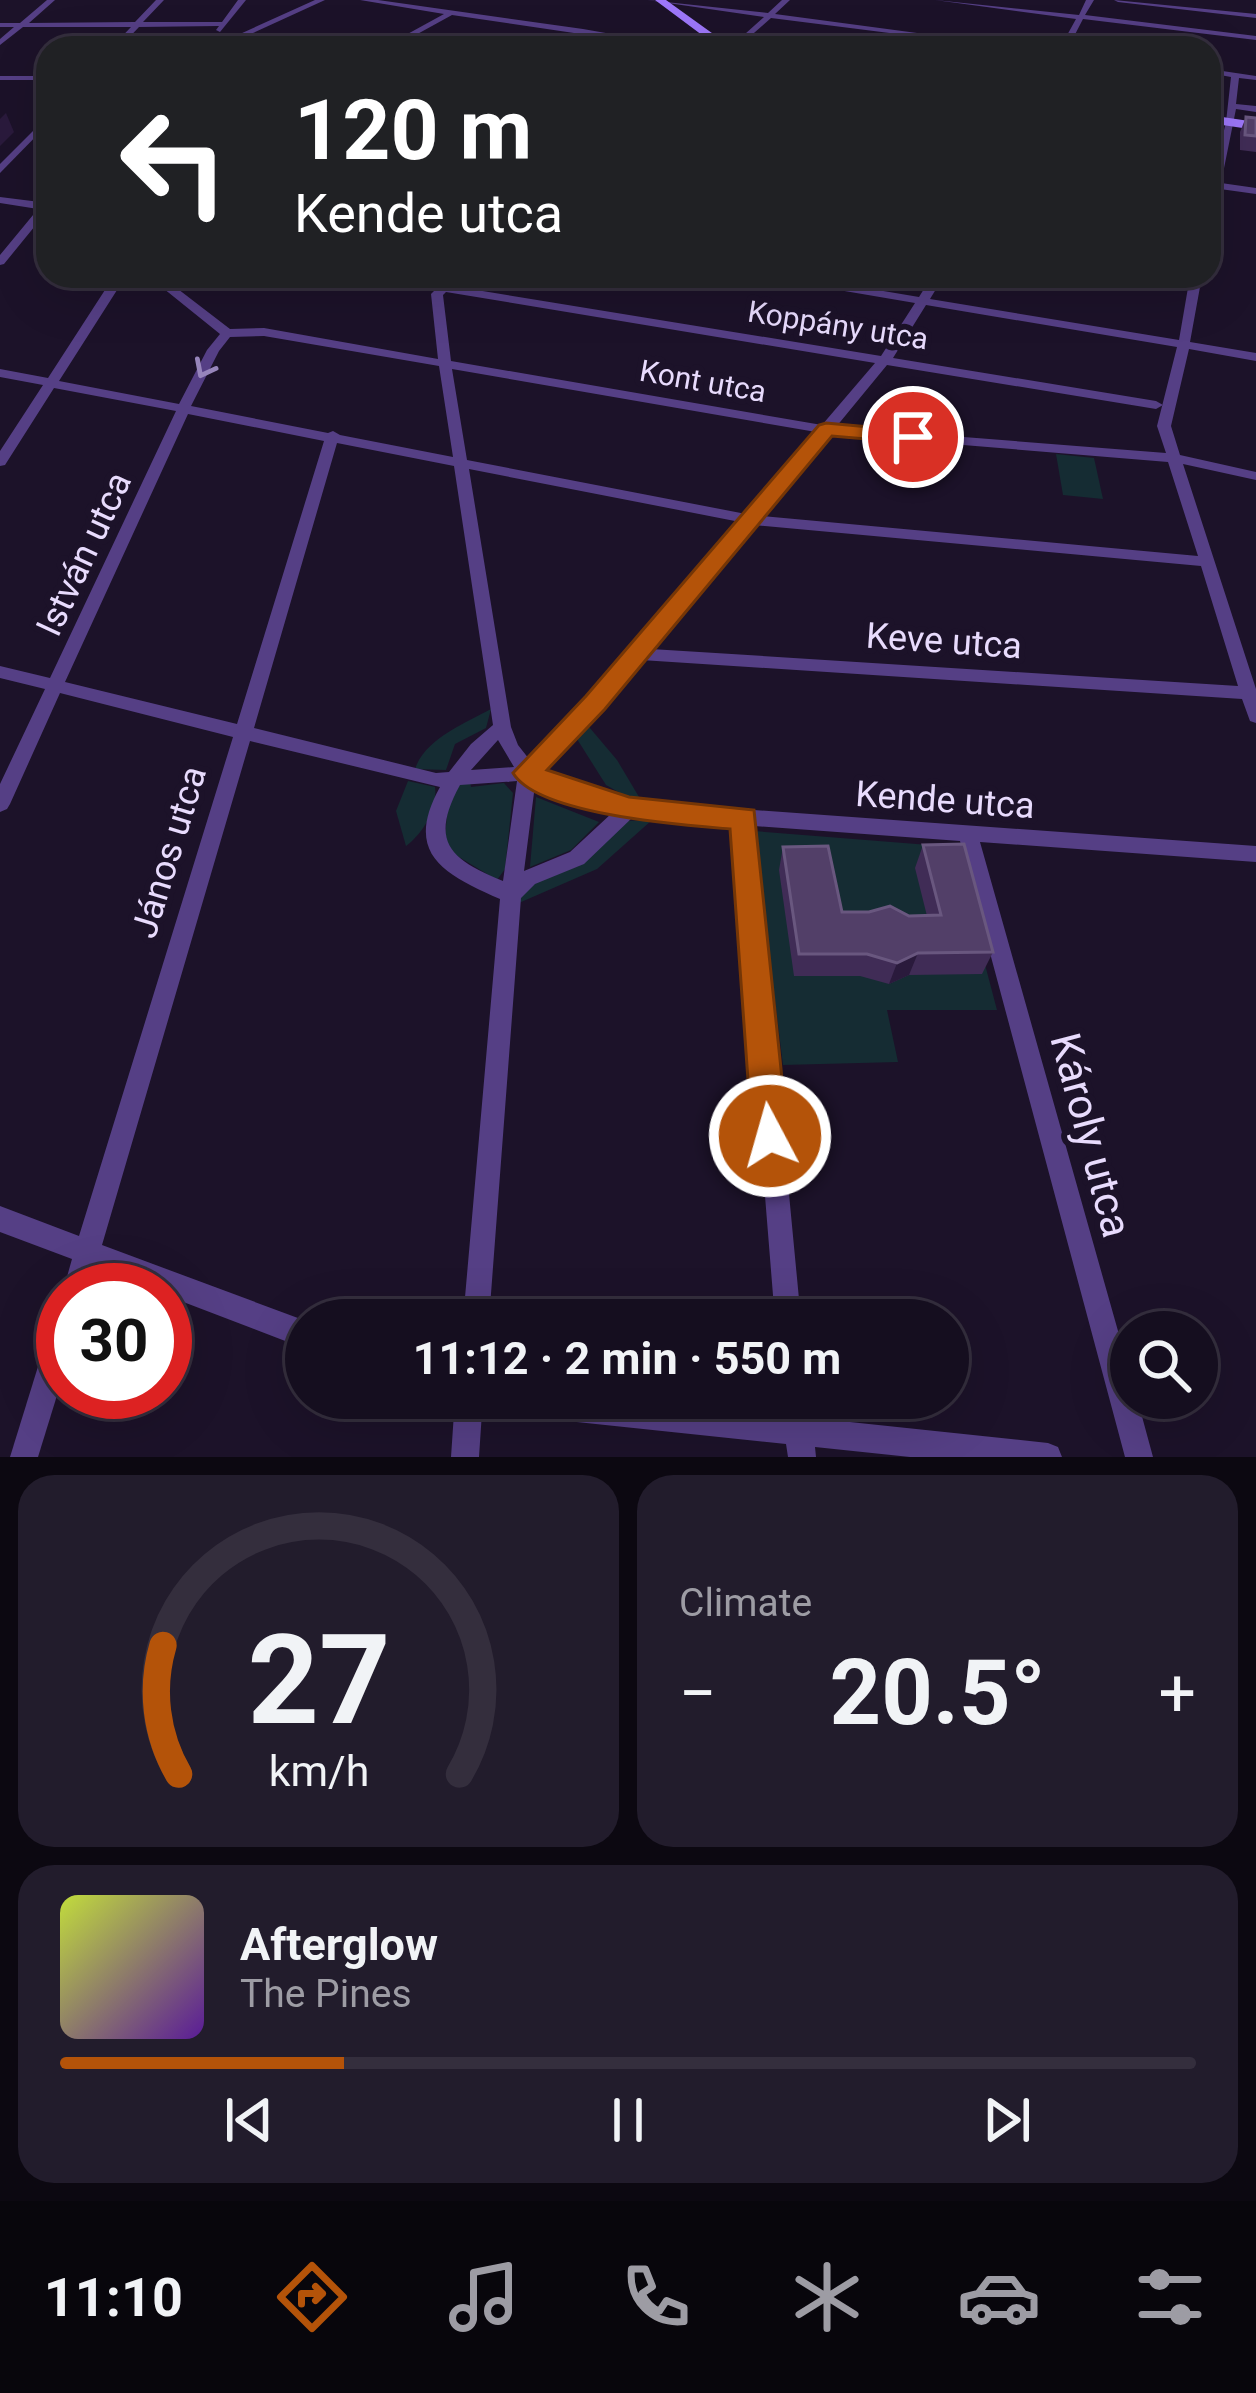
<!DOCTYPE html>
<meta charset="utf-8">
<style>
:root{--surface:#150e1f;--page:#221c2c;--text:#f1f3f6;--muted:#9d9ca4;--line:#342e3d;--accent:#b45309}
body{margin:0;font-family:Roboto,sans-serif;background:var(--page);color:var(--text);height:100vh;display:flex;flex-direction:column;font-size:45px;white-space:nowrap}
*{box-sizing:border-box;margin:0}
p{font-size:39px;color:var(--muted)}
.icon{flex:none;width:66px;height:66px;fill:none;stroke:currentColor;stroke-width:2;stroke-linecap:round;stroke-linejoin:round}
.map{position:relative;height:1457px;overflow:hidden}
.drawer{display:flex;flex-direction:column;gap:18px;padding:18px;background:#0c0811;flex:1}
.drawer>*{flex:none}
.guide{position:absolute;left:36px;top:36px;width:1185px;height:252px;border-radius:36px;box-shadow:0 12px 48px #0002,0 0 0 3px var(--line);background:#202124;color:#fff;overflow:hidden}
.fabs{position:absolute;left:1110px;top:1311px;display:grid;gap:24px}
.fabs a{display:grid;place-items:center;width:108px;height:108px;border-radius:50%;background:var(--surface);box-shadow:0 12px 48px #0002,0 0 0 3px var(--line);font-size:60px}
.speed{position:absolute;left:36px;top:1263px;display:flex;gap:24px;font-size:60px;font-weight:700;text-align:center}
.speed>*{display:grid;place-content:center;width:156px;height:156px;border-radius:50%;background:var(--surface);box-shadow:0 12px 48px #0002,0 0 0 3px var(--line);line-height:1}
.speed .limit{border:18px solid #d22;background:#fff;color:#111}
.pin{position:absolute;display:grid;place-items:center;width:102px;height:102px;color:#fff;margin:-51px;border:6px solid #fff;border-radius:50%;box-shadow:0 3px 12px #0007}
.me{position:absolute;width:132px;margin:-66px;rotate:354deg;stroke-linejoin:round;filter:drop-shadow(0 0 9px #0008)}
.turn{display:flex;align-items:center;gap:42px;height:252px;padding:0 60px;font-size:54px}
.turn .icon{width:156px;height:156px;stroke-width:2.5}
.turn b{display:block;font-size:84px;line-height:102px}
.big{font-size:90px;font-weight:700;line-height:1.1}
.drawer .tile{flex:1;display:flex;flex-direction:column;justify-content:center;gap:18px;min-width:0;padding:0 42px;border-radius:36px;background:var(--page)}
.drawer .dial{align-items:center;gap:0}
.dial svg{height:312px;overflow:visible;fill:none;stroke:var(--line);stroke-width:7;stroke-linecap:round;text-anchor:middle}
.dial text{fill:var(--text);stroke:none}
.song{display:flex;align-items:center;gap:36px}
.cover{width:144px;height:144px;border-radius:18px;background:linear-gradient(135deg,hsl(70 70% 55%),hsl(270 70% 35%))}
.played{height:12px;border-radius:6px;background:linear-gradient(90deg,var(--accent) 25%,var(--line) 25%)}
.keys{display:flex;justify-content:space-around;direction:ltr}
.heat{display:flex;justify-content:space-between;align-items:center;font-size:66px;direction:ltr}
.drawer .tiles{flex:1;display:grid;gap:18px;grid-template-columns:1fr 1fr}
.tile:last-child{grid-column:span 2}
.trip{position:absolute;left:285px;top:1299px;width:684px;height:120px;border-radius:60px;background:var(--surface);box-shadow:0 12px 48px #0002,0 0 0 3px var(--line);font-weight:700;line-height:120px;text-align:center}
.dock{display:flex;height:192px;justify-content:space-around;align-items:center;background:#08060c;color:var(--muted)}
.dock .icon{width:84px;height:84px}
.dock .current{color:var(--accent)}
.dock b{font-size:54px;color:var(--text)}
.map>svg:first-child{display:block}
.green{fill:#152c33}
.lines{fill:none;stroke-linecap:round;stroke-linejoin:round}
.street{fill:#553f85;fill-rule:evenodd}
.secondary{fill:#9d77f9;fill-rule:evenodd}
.wall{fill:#402c56}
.shaded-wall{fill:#2a1a3c}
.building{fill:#523f68;stroke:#69577f;stroke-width:3}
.oneway{stroke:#9785bb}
.route{fill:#b45309;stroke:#753606;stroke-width:3}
.labels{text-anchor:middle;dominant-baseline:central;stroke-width:12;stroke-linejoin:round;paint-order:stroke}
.far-street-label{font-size:30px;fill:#e8dbfd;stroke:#1c1229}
.street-label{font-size:36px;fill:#e8dbfd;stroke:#1c1229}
.near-street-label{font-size:42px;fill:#e8dbfd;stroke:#1c1229}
</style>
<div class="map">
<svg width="1256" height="1457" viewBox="0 0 1256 1457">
<rect width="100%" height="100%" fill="#1c1229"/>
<g class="green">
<path d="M1056,454L1094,458L1103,499L1063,495Z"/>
<path d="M491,709L486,728L455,744L446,770L415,769C425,739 465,723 491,709Z"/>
<path d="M584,721L617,760L645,807L606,785L577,739L575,730Z"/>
<path d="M470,780L471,787L504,783L513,793L505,869L497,880L444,848L448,804L455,787Z"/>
<path d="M408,781L435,787C438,809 423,833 406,846L396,811Z"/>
<path d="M536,797L599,822L571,850L530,867Z"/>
<path d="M652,820L597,869L512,906L537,879L579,866L625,821Z"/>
<path d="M754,831L954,847L997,1010H887L898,1062L783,1065Z"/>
</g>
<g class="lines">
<g class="street">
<path d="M47,0H55L29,23L135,22L156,0H164L143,22H222L238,0H246L220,32L216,30L219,26L139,27L119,48H111L131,27H23L0,45V39L14,27H0V23H20Z"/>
<path d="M315,0H325L253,33L339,48H320L246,36L219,48H209Z"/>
<path d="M360,0H378L583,29L691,48H671L582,35L561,48H552L574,33L452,15L392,48H382L444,14Z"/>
<path d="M647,0L768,13L782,0H790L775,14L1030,48H1008L771,18L739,46L736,42L764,17Z"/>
<path d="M935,0L1079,15L1086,0H1094L1085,15L1256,36V40L1083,19L1068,48H1060L1076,19Z"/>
<path d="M1114,0L1256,14V18L1118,2Z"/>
<path d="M1209,69L1256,76V80L1239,78L1236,104L1256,106V112L1236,109L1221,183L1256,188V194L1220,189L1214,214L1209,217V181H1212L1226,122L1231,77L1209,73Z"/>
<rect x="0" y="76" width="48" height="4"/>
<path d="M48,116V124L0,173V164Z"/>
<path d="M0,197L48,203V210L4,264L0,265V255L38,209L0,203Z"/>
<path d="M114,276H126L59,381L179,404L207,350L220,334L148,276H161L230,329L264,328L438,359L431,294L435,290L364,276H391L441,284L450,276H462L452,286L881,356L915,303L774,279L768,276H794L919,297L932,276H944L930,299L1179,340L1190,276H1202L1190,342L1256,353V361L1189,349L1171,426L1180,455L1256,472V480L1183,464L1256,689V723L1250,721L1242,699L641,660L602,708L541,770L575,788L629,801L1256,846V862L980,842L1131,1377V1398H1137L1153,1457H1125L960,841L754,826L801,1320H775L735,824L633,817L584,864L535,884L521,898L489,1320H463L500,899C444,874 403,854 440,787L250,741L102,1245L306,1321V1349L165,1295V1290H153L96,1268L89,1290L63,1291L72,1259L0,1232V1206L79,1236L233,737L60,693L10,804L7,809L0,812V784L45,689L0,678V666L50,678L176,411L54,388L5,465L0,466V451L43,385L0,377V369L48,378ZM446,292L875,363L822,425L451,361L443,295ZM926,305L1177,347L1157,426L1166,453L836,427L887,365L1156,409L1163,405L1156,401L893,358ZM264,336L439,366L453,457L340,435L333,431L328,433L191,406L219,351L230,337ZM452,369L816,432L746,514L467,460ZM188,414L324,441L237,724L65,682ZM829,434L1168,462L1198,556L761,516ZM337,443L454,466L493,725L471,744L449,772L436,773L254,728ZM469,469L740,522L590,698L529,759L518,745L511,727ZM754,525L1201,566L1238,686L651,649ZM498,740L514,767L471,770ZM517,781L503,881C450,859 429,842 460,785ZM535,785L562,799L612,813L570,852L524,871Z"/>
<path d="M63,1317V1376L38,1457H10L49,1331L53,1321Z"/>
<path d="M455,1398H616L784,1415L782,1398H810L812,1418L1048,1443L1058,1447L1062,1457H910L815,1447L816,1457H788L786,1444L482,1412L479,1457H451Z"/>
</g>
<g class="secondary">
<path d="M655,0H666L723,41L733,40L750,48H708L714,44Z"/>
<path d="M1209,115L1256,122V130L1209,123Z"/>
</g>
</g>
<g class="wall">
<path d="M1246,117L1256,118V152L1240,150V132Z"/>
<path d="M923,845L993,952L982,974L909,975L889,984L860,976H794L779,870L783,847L842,912L909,916H927L915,868Z"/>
</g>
<g class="shaded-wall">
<path d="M6,113L14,132L0,146V119Z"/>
<path d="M918,953L909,975L889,984L897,963Z"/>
</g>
<g class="building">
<path d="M1246,117L1256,118V136L1245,135Z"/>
<path d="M964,844L993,952L918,953L897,963L867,954H799L783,847L828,846L842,912H869L890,906L909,916L941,915L923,845Z"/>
</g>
<defs><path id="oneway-chevron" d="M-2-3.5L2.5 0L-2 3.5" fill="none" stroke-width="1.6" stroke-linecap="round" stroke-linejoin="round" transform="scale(3)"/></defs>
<use class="oneway" href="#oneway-chevron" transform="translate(204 369) rotate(117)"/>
<path class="route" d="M826,423L913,431L923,437L913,443L832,436L605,709L547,770L629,797L754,810L788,1136L783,1148L770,1154L757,1148L752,1136L730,829C683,825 538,815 513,773L586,696L819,425Z"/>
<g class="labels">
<g class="far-street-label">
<text transform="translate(838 325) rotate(9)">Koppány utca</text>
<text transform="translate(703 381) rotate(10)">Kont utca</text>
</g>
<g class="street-label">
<text transform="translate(84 554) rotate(-65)">István utca</text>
<text transform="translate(944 641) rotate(4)">Keve utca</text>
<text transform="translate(945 800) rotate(4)">Kende utca</text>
<text transform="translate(169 852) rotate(-73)">János utca</text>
</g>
<g class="near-street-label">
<text transform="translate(1091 1135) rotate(75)">Károly utca</text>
</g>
</g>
</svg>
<div class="fabs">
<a><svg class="icon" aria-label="search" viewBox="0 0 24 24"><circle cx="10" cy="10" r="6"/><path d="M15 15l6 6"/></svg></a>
</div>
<div class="speed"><div class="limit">30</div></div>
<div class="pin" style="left:913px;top:437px;background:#d93025"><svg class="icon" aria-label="arrive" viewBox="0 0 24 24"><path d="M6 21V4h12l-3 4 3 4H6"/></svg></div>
<svg class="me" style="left:770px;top:1136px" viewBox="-20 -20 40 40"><circle r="17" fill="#b45309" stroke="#fff" stroke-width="3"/><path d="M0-11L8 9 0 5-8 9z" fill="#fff"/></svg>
<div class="trip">11:12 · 2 min · 550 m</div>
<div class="guide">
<div class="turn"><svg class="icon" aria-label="left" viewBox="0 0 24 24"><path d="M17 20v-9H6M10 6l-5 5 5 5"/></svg><div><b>120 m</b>Kende utca</div></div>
</div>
</div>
<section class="drawer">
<div class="tiles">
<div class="tile dial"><svg viewBox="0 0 100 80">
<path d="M14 69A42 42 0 1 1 86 69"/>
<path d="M14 69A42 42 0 0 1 10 36" stroke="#b45309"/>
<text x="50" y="56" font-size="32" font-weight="700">27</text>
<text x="50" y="72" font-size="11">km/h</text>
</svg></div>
<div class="tile"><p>Climate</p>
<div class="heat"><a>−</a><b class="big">20.5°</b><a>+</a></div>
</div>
<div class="tile">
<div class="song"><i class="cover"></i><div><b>Afterglow</b><p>The Pines</p></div></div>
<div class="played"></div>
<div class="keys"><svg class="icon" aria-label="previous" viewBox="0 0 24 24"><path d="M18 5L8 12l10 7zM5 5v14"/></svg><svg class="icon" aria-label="pause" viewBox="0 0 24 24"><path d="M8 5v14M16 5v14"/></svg><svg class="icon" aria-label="next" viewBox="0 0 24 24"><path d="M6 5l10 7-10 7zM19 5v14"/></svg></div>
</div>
</div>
</section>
<nav class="dock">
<b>11:10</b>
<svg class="icon current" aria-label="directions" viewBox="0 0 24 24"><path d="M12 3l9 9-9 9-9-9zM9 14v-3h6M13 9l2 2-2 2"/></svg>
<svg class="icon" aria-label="music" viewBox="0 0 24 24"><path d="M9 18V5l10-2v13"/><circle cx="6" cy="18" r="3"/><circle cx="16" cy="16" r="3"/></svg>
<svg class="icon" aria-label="phone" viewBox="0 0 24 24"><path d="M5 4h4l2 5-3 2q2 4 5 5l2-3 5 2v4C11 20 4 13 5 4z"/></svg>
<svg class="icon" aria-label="climate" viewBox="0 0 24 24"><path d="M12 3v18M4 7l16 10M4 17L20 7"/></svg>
<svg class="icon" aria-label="car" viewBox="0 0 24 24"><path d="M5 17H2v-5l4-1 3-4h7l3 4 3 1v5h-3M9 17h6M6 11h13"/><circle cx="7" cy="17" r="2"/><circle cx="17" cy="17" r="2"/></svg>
<svg class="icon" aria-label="filters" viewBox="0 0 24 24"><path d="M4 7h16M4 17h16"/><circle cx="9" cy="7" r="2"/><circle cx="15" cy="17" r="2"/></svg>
</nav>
